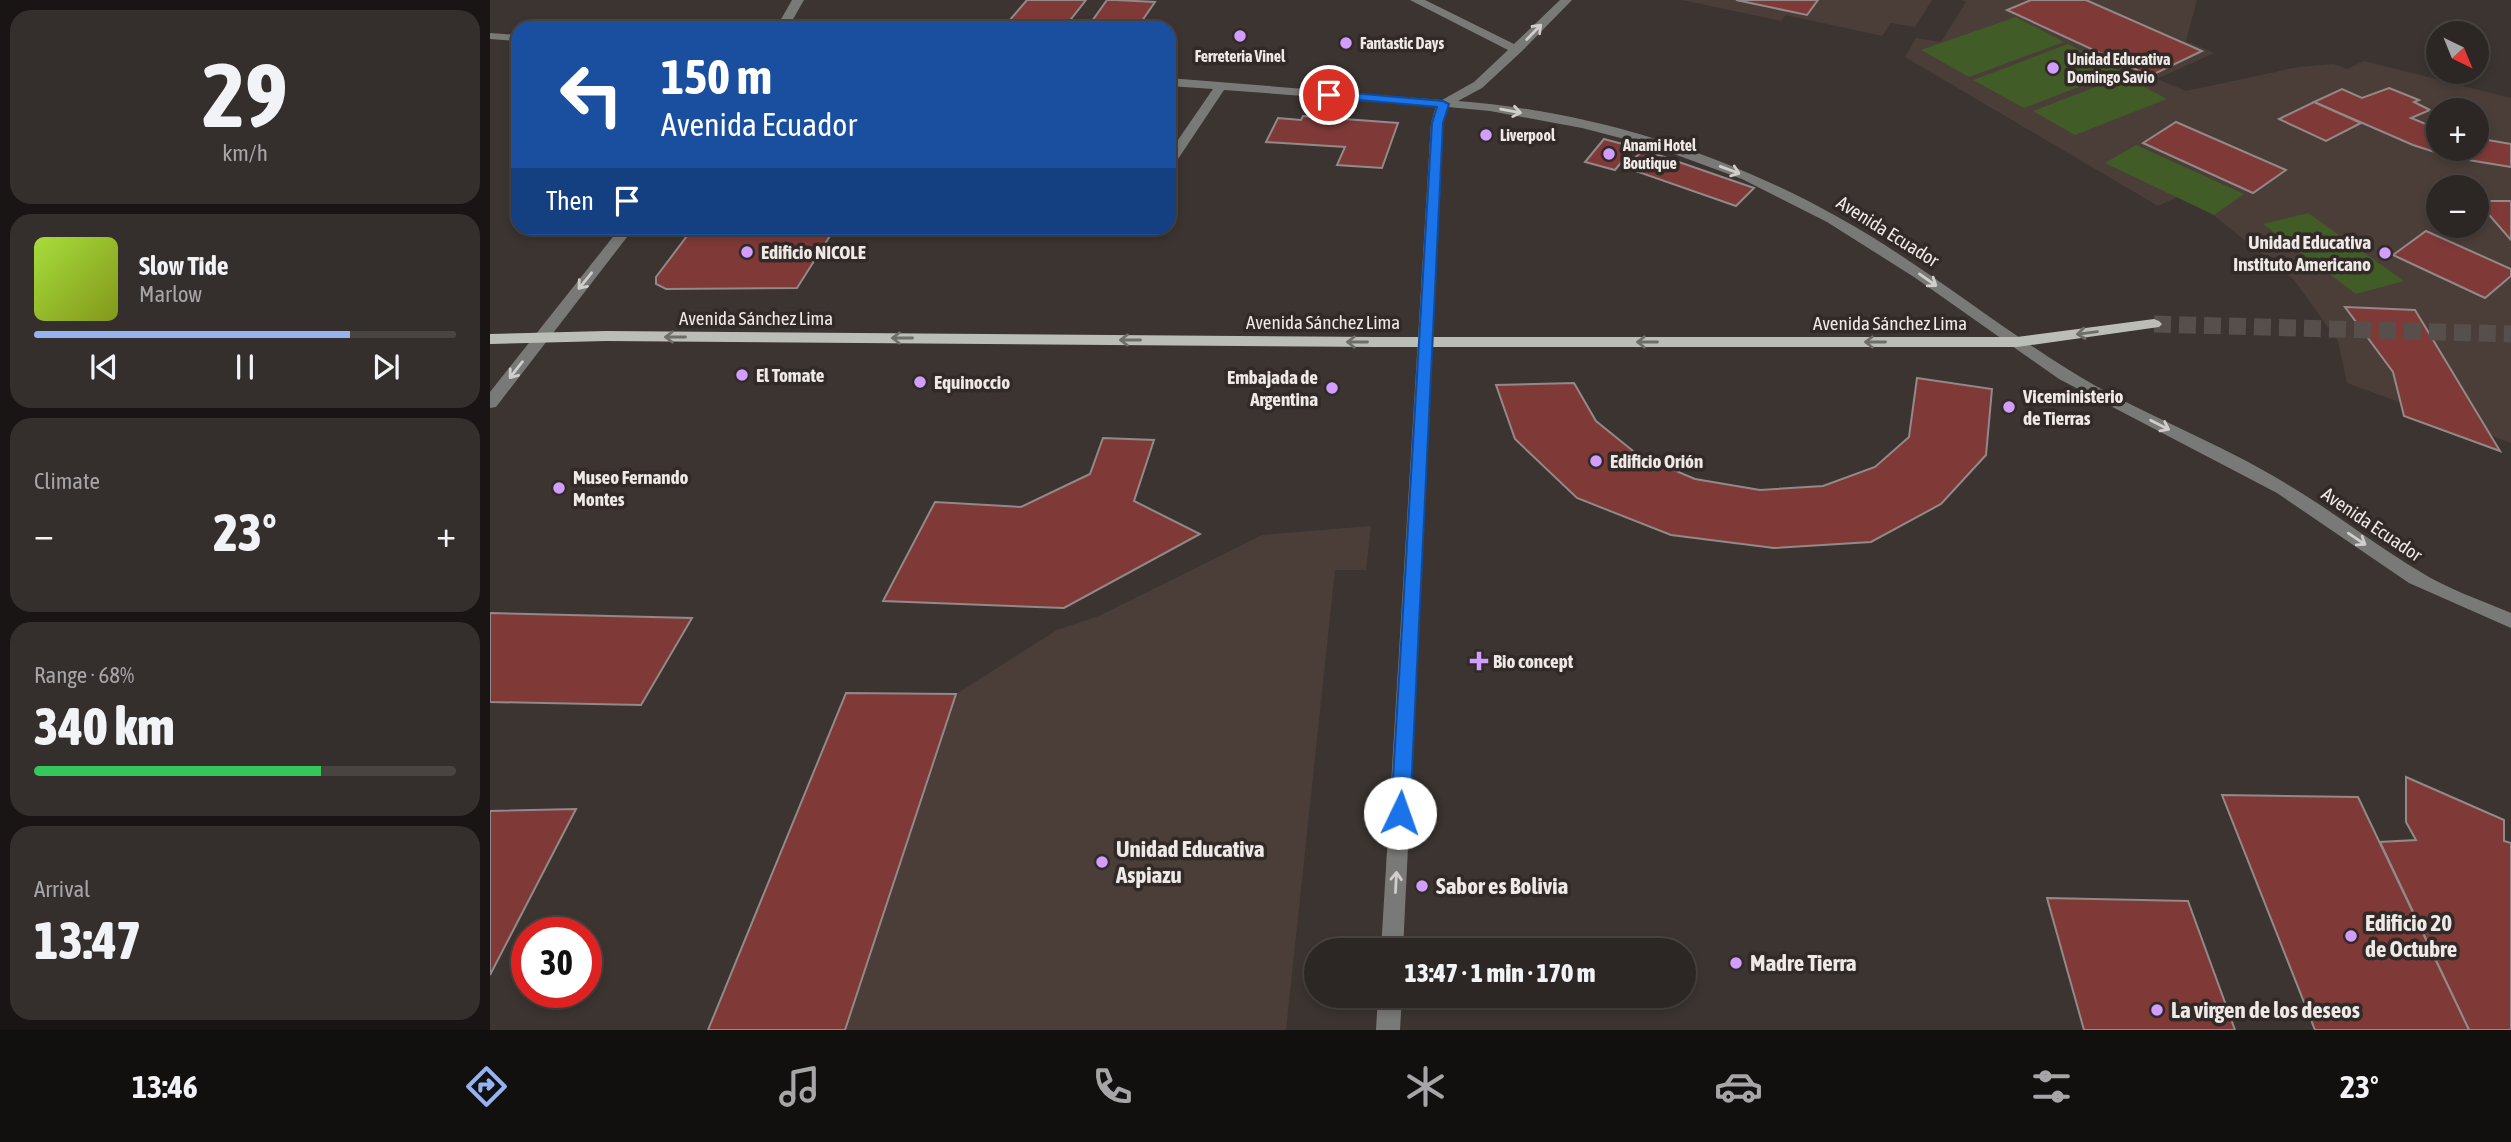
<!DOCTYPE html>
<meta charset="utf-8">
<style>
:root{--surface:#2c2725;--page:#342f2d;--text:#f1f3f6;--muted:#a6a5a7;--line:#484442;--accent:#95b2f1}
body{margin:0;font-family:"Asap Condensed",sans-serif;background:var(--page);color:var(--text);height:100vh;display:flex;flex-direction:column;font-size:26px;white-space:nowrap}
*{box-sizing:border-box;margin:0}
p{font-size:23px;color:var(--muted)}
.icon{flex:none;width:38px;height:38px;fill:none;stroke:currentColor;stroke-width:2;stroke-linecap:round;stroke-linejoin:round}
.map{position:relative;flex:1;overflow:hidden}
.details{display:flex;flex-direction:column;gap:10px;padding:10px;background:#181514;width:490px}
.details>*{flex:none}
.banner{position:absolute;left:21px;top:21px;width:665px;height:214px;border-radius:21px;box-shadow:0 4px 10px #0003,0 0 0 2px var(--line);background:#1a4fa0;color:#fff;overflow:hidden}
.needle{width:46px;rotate:137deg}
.controls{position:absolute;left:1936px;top:21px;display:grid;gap:14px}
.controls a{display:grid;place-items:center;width:63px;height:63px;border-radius:50%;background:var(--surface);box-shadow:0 4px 10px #0003,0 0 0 2px var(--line);font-size:35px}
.speed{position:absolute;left:21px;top:917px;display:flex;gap:14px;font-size:35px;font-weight:700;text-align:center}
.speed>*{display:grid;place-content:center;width:91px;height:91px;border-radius:50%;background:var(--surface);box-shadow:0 4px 10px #0003,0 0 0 2px var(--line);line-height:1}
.speed .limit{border:10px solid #d22;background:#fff;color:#111}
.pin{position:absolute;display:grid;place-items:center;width:60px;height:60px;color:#fff;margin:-30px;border:4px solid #fff;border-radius:50%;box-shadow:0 2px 7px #0007}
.me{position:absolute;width:77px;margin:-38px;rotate:3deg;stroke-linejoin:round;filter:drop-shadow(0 0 5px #0008)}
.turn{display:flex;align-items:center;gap:24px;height:147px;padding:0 35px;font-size:32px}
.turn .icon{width:91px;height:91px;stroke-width:2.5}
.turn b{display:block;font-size:49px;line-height:60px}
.then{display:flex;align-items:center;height:66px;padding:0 35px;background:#0003;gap:14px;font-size:26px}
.big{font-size:52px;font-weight:800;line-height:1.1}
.details .tile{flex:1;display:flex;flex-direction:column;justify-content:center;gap:10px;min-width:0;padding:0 24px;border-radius:21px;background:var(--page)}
.details .dial{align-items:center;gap:0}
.dial b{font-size:91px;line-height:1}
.song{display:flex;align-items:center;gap:21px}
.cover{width:84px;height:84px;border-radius:10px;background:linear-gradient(135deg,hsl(80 70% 55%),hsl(70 70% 35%))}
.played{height:7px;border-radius:4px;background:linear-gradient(90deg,var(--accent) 75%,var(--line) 75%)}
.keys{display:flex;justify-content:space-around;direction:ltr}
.heat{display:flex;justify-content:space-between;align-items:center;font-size:38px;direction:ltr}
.charge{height:10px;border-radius:5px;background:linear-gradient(90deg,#34c759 68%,var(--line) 0)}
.trip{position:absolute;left:814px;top:938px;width:392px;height:70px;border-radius:35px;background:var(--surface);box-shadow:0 4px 10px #0003,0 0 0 2px var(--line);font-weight:800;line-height:70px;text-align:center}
.dock{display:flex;height:112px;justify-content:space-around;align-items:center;background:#12100f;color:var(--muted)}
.dock .icon{width:49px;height:49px}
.dock .active{color:var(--accent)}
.dock b{font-size:32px;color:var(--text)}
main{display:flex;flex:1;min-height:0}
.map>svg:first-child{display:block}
.built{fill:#4b3e39;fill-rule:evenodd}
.green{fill:#415c27}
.building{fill:#7f3a38;stroke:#928988;stroke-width:2}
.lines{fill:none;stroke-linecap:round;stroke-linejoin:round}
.major-tunnel{stroke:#564f4c;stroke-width:17;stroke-dasharray:17 8;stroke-linecap:butt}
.minor{fill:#797a77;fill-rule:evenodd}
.major{fill:#bbbeb7;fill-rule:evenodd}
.oneway{stroke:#d1cdcb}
.oneway2{stroke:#6f6d68}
.route{fill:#1a73e8;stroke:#114b97;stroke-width:2}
.poi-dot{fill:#d19dfe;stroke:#312a27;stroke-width:2.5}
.labels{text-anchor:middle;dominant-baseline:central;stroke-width:7;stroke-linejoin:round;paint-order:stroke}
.far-poi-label{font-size:16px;font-weight:bold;fill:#eee9e7;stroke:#312a27;text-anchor:start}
.street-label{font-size:19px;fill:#eee9e7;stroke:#312a27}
.poi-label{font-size:19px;font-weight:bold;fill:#eee9e7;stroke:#312a27;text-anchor:start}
.near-poi-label{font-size:23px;font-weight:bold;fill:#eee9e7;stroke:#312a27;text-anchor:start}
</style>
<main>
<section class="details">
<div class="tile dial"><b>29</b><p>km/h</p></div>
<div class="tile">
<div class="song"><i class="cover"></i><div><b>Slow Tide</b><p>Marlow</p></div></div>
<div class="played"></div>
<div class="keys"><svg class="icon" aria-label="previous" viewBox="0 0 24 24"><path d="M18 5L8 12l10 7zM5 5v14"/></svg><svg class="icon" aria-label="pause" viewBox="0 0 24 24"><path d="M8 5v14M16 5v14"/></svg><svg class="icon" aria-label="next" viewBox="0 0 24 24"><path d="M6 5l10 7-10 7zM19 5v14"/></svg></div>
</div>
<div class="tile"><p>Climate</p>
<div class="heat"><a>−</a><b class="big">23°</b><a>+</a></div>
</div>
<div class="tile"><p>Range · 68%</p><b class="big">340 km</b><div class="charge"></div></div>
<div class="tile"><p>Arrival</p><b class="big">13:47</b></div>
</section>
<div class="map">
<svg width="2021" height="1030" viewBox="0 0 2021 1030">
<rect width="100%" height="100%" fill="#3b3431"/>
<g class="built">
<path d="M1192,0H1442L1425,27L1401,23L1392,36L1296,15L1291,21Z"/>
<path d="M1471,0H1707L1696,41L1724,53L1667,79L1696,91L1808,67L1844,64L1857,69L1874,61L2021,98V443L1857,383L1848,341L1804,280L1696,193L1668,206L1415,57L1426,38L1451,42L1476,2ZM1948,110H1986V149H1948ZM1948,187H1986V226H1948Z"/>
<path d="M881,526L876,570H845L796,1030H355L466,694L567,630L609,616L772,535Z"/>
</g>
<g class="green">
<path d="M1526,17L1574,42L1479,77L1431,50Z"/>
<path d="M1578,44L1630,71L1534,108L1483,80Z"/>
<path d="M1634,76L1677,99L1585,135L1543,111Z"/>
<path d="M1646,145L1754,194L1724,215L1615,163Z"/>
<path d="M1818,213L1914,281L1866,294L1773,224Z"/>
</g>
<g class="building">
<path d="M537,0H596L574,28H513Z"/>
<path d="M617,0H626L665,2L647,28H597Z"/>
<path d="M1246,0H1328L1317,15Z"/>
<path d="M1541,0H1596L1712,51L1660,76L1517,10Z"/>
<path d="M1899,88L1929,100L1924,102L1940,110L1921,118L1948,129V149H1986V138L2021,144V167L1960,157L1923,145L1824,102L1852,89L1872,98Z"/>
<path d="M1824,102L1871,123L1836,141L1789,119Z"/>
<path d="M813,116L908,123L892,168L847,165L855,147L776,142L788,118L811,120Z"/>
<path d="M1686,122L1796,170L1763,193L1653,143Z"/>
<path d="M1114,139L1144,147L1125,170L1095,162Z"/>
<path d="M1154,150L1264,188L1246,206L1134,167Z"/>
<path d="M1987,201H2021V240Z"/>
<path d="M203,228H345L307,288L176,289L166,284V277Z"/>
<path d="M1936,231L2021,269V276L1995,298L1903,255Z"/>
<path d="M1855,307L1925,310L2010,451L1914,416L1903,372Z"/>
<path d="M1427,378L1502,389L1496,455L1451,504L1381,542L1284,548L1181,535L1087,498L1025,439L1006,385L1084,383L1106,421L1148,455L1205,479L1270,490L1333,486L1385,467L1419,437Z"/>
<path d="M613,438L664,440L644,501L710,534L574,608L393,601L445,502L531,507L600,474Z"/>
<path d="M0,613L202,618L151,705L0,702Z"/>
<path d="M356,693L466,694L355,1030H218Z"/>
<path d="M1916,777L2014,820V841L2021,843V1030H1979L1890,842L1926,840L1916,822Z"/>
<path d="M1732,795L1868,797L1979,1030H1825Z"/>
<path d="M86,809L0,975V811Z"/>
<path d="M1557,898L1698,901L1745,1030H1594Z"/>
</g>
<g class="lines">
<path class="major-tunnel" d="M1664,324L2021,334"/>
<g class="minor">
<path d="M302,0H314L298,28H286Z"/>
<path d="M920,0H935L1024,44L1070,0H1082L1031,52L992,88L968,101C1099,111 1231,152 1346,216C1428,261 1500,321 1579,370C1649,414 1730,442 1800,486C1844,512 1885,545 1929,571C1957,589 1991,600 2021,613V628L1919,583L1787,493L1569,379L1424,277L1337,222L1252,179L1165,147L1092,128L1000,111L958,107L953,123L913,950H891L941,123L946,106L734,90L684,165L679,166V153L723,89L679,86V78L952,100L984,82L1018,50Z"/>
<path d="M0,33L28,35V41L0,39Z"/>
<path d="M130,228H144L6,407L0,408V392Z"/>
<path d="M888,996H912L910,1030H886Z"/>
</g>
<path class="major" d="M1664,319L1669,321L1672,324L1669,327L1527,347H886L116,341L0,344V334L116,331L886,337H1527Z"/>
</g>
<defs><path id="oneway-shaft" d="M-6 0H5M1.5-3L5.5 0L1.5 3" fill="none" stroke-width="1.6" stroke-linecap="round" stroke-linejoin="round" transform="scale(1.75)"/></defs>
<g class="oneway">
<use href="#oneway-shaft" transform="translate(1044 32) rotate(-46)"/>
<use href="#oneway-shaft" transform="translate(1021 111) rotate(10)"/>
<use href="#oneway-shaft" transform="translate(1240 170) rotate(20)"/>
<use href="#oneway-shaft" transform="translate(1438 280) rotate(35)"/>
<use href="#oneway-shaft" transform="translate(95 281) rotate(129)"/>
<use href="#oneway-shaft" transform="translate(26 370) rotate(128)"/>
<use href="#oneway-shaft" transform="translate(1670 425) rotate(27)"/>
<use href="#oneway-shaft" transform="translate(1867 539) rotate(34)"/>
<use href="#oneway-shaft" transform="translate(906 882) rotate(-87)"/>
</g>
<g class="oneway2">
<use href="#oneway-shaft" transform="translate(1597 333) rotate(173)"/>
<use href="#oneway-shaft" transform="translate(185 337) rotate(-180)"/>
<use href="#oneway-shaft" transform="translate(412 338) rotate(-180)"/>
<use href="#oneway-shaft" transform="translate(640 340) rotate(-180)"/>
<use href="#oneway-shaft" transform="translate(867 342) rotate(-180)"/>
<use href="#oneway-shaft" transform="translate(1157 342) rotate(-180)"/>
<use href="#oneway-shaft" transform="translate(1385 342) rotate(-180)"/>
</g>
<path class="route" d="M839,91L953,101L959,104L953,123L920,813L917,819L910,821L903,819L901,813L942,123L947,107L835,97V92Z"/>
<g class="poi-dot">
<circle cx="750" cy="36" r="7"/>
<circle cx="856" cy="43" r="7"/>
<circle cx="1563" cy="68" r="7"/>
<circle cx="996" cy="135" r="7"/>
<circle cx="1119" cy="154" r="7"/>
<circle cx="257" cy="252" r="7"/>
<circle cx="1895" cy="253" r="7"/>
<circle cx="252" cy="375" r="7"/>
<circle cx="430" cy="382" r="7"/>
<circle cx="842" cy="388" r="7"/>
<circle cx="1519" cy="407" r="7"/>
<circle cx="1106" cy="461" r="7"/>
<circle cx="69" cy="488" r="7"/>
<path d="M985.5 650.5h7v7h7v7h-7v7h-7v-7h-7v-7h7z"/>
<circle cx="612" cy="862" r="7"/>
<circle cx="932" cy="886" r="7"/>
<circle cx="1861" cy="936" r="7"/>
<circle cx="1246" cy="963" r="7"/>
<circle cx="1667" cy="1010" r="7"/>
</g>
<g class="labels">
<g class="far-poi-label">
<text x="870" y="43">Fantastic Days</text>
<text x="750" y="56" text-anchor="middle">Ferreteria Vinel</text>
<text x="1577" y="59">Unidad Educativa<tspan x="1577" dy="18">Domingo Savio</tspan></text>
<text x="1010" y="135">Liverpool</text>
<text x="1133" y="145">Anami Hotel<tspan x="1133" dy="18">Boutique</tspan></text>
</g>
<g class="street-label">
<text transform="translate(1398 231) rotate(32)">Avenida Ecuador</text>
<text x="266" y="318">Avenida Sánchez Lima</text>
<text x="833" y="322">Avenida Sánchez Lima</text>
<text x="1400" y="323">Avenida Sánchez Lima</text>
<text transform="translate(1882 524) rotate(34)">Avenida Ecuador</text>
</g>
<g class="poi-label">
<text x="1881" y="242" text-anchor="end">Unidad Educativa<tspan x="1881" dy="22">Instituto Americano</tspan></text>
<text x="271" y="252">Edificio NICOLE</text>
<text x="266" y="375">El Tomate</text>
<text x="828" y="377" text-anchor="end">Embajada de<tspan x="828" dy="22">Argentina</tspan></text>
<text x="444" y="382">Equinoccio</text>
<text x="1533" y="396">Viceministerio<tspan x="1533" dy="22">de Tierras</tspan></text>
<text x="1120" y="461">Edificio Orión</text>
<text x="83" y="477">Museo Fernando<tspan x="83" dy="22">Montes</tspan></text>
<text x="1003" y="661">Bio concept</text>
</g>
<g class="near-poi-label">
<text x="626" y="849">Unidad Educativa<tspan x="626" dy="26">Aspiazu</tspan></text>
<text x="946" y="886">Sabor es Bolivia</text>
<text x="1875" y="923">Edificio 20<tspan x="1875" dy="26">de Octubre</tspan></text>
<text x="1260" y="963">Madre Tierra</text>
<text x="1681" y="1010">La virgen de los deseos</text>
</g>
</g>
</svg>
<div class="controls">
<a><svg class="needle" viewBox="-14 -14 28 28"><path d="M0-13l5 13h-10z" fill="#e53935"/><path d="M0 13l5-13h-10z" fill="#a6a5a7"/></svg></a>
<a>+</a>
<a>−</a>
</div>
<div class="speed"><div class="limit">30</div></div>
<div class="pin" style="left:839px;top:95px;background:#d93025"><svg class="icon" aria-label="arrive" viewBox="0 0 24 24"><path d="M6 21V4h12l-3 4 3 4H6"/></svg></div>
<svg class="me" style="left:910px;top:813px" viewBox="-20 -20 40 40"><circle r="19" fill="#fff"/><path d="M0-13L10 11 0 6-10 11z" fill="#1a73e8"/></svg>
<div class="trip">13:47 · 1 min · 170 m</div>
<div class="banner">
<div class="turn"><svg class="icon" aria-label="left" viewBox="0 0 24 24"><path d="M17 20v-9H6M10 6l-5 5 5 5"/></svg><div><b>150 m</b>Avenida Ecuador</div></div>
<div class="then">Then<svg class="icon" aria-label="arrive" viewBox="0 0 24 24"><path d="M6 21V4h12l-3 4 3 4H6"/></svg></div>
</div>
</div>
</main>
<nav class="dock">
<b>13:46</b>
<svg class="icon active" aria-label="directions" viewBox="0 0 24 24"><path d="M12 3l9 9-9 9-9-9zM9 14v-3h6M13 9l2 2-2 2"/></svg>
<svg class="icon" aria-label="music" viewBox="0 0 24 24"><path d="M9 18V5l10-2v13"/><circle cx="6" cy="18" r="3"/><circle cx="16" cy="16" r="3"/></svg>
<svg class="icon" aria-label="phone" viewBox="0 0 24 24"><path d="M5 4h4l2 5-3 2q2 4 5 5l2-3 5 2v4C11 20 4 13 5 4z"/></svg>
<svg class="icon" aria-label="climate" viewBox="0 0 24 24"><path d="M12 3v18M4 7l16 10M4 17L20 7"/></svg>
<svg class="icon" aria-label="car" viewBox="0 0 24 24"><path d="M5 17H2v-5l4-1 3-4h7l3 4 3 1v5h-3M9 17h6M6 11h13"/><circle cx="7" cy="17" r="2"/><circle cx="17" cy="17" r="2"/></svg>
<svg class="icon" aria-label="filters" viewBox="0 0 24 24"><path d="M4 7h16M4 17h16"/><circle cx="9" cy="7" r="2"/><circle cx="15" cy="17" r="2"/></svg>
<b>23°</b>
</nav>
